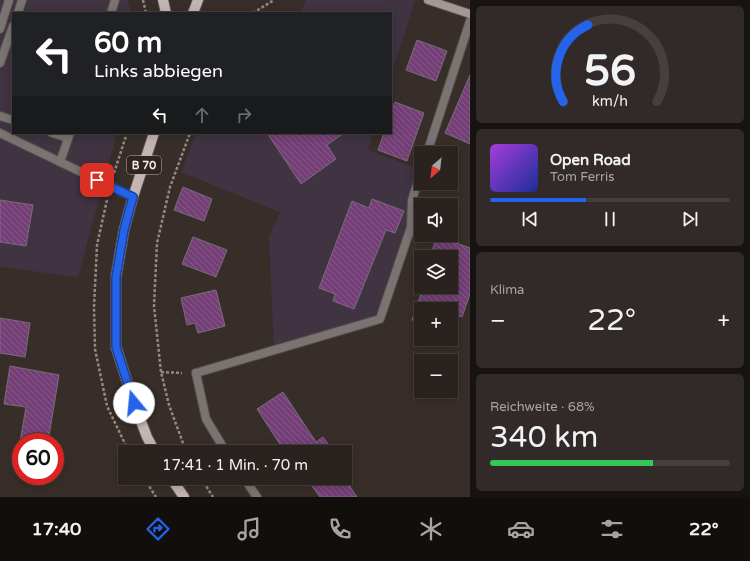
<!DOCTYPE html>
<html lang="de">
<meta charset="utf-8">
<style>
:root{--surface:#2a221f;--page:#322a28;--text:#f1f3f6;--muted:#a5a4a4;--line:#463f3d;--accent:#2563eb}
body{margin:0;font-family:"Varela Round",sans-serif;background:var(--page);color:var(--text);height:100vh;display:flex;flex-direction:column;font-size:15px;white-space:nowrap}
*{box-sizing:border-box;margin:0}
p{font-size:13px;color:var(--muted)}
.icon{flex:none;width:22px;height:22px;fill:none;stroke:currentColor;stroke-width:2;stroke-linecap:round;stroke-linejoin:round}
.map{position:relative;flex:1;overflow:hidden}
.sheet{display:flex;flex-direction:column;gap:6px;padding:6px;background:#171311;width:280px}
.sheet>*{flex:none}
.hud{position:absolute;left:12px;top:12px;width:380px;height:122px;border-radius:0px;box-shadow:0 2px 10px #0003,0 0 0 1px var(--line);background:#202124;color:#fff;overflow:hidden}
.needle{width:26px;rotate:208deg}
.fabs{position:absolute;left:414px;top:146px;display:grid;gap:8px}
.fabs a{display:grid;place-items:center;width:44px;height:44px;border-radius:0px;background:var(--surface);box-shadow:0 2px 10px #0003,0 0 0 1px var(--line);font-size:20px}
.speed{position:absolute;left:12px;top:433px;display:flex;gap:8px;font-size:20px;font-weight:700;text-align:center}
.speed>*{display:grid;place-content:center;width:52px;height:52px;border-radius:50%;background:var(--surface);box-shadow:0 2px 10px #0003,0 0 0 1px var(--line);line-height:1}
.speed .limit{border:6px solid #d22;background:#fff;color:#111}
.pin{position:absolute;display:grid;place-items:center;width:34px;height:34px;color:#fff;margin:-17px;border-radius:8px;box-shadow:0 2px 6px #0006}
.me{position:absolute;width:44px;margin:-22px;rotate:343deg;stroke-linejoin:round;filter:drop-shadow(0 0 3px #0008)}
.turn{display:flex;align-items:center;gap:14px;height:84px;padding:0 16px;font-size:18px}
.turn .icon{width:52px;height:52px;stroke-width:2.5}
.turn b{display:block;font-size:28px;line-height:34px}
.lanes{display:flex;align-items:center;height:38px;padding:0 16px;background:#0003;justify-content:center;gap:20px;direction:ltr}
.lanes .off{opacity:.35}
.big{font-size:30px;font-weight:600;line-height:1.1}
.sheet .card{flex:1;display:flex;flex-direction:column;justify-content:center;gap:6px;min-width:0;padding:0 14px;border-radius:6px;background:var(--page)}
.sheet .dial{align-items:center;gap:0}
.dial svg{height:104px;overflow:visible;fill:none;stroke:var(--line);stroke-width:7;stroke-linecap:round;text-anchor:middle}
.dial text{fill:var(--text);stroke:none}
.song{display:flex;align-items:center;gap:12px}
.cover{width:48px;height:48px;border-radius:6px;background:linear-gradient(135deg,hsl(280 70% 55%),hsl(230 70% 35%))}
.played{height:4px;border-radius:2px;background:linear-gradient(90deg,var(--accent) 40%,var(--line) 40%)}
.keys{display:flex;justify-content:space-around;direction:ltr}
.heat{display:flex;justify-content:space-between;align-items:center;font-size:22px;direction:ltr}
.charge{height:6px;border-radius:3px;background:linear-gradient(90deg,#34c759 68%,var(--line) 0)}
.trip{position:absolute;left:118px;top:445px;width:234px;height:40px;border-radius:0px;background:var(--surface);box-shadow:0 2px 10px #0003,0 0 0 1px var(--line);font-weight:600;line-height:40px;text-align:center}
.dock{display:flex;height:64px;justify-content:space-around;align-items:center;background:#110e0c;color:var(--muted)}
.dock .icon{width:28px;height:28px}
.dock .active{color:var(--accent)}
.dock b{font-size:18px;color:var(--text)}
main{display:flex;flex:1;min-height:0}
.map>svg:first-child{display:block}
.commercial{fill:#403342}
.building{fill:url(#building-back-hatch);stroke:#776e77}
.lines{fill:none;stroke-linecap:round;stroke-linejoin:round}
.service-casing{stroke:#564d48;stroke-width:10}
.minor-casing{stroke:#564d48;stroke-width:10}
.secondary-casing{stroke:#564d48;stroke-width:10}
.primary-casing{stroke:#564d48;stroke-width:12}
.path{stroke:#928985;stroke-width:2.5;stroke-dasharray:3 2;stroke-linecap:butt}
.service{stroke:#797372;stroke-width:8}
.minor{stroke:#797372;stroke-width:8}
.secondary{stroke:#a29897;stroke-width:8}
.primary{stroke:#c2b5b3;stroke-width:10}
.route-casing{stroke:#184099;stroke-width:10}
.route{stroke:#2563eb;stroke-width:7}
.labels{text-anchor:middle;dominant-baseline:central;stroke-width:4;stroke-linejoin:round;paint-order:stroke}
.shield{fill:#2e2420;stroke:#b9b1ad;stroke-width:1}
.shield-label{font-size:11px;font-weight:bold;fill:#f4edea}
</style>
<main>
<div class="map">
<svg width="470" height="497" viewBox="0 0 470 497">
<defs>
<pattern id="building-back-hatch" width="6" height="6" patternUnits="userSpaceOnUse"><rect width="6" height="6" fill="#743f76"/><path d="M-1 5l2 2M0 0l6 6M5-1l2 2" fill="none" stroke="#885b8a"/></pattern>
</defs>
<rect width="100%" height="100%" fill="#382e29"/>
<g class="commercial">
<path d="M0,0H128L131,13H13V133H117L78,277L0,267Z"/>
<path d="M306,0H415L391,75V13H300Z"/>
<path d="M196,133H373L368,150L421,170L410,227L380,319L274,348L269,237L280,212L181,172Z"/>
</g>
<g class="building">
<path d="M417,40L447,51L436,81L406,70Z"/>
<path d="M470,75V144L445,133Z"/>
<path d="M395,102L424,113L407,161L378,150L384,133H391V113Z"/>
<path d="M267,133H344L327,145L336,159L301,184Z"/>
<path d="M183,187L212,199L204,221L174,210Z"/>
<path d="M372,199L404,211L395,233L386,230L354,309L333,301L335,294L319,288L352,201L369,208Z"/>
<path d="M0,200L33,205L26,246L0,242Z"/>
<path d="M437,236L470,248V294L462,317L455,314L451,324V309H421V324L412,320L422,291L418,289L421,282V287H451V257H430Z"/>
<path d="M193,237L227,250L216,277L182,264Z"/>
<path d="M216,290L225,326L198,333L195,323L187,325L181,298Z"/>
<path d="M0,318L30,323L25,357L0,353Z"/>
<path d="M10,366L59,375L48,442H20L26,407L4,404Z"/>
<path d="M283,392L316,442L323,437L334,452H285L257,409Z"/>
<path d="M306,478H344L357,497H320Z"/>
</g>
<g class="lines">
<defs>
<g id="service">
<path d="M18,13L22,0"/>
<path d="M111,13L115,0"/>
<path d="M0,29L9,0"/>
<path d="M0,63L13,26"/>
<path d="M0,116L13,120"/>
<path d="M0,133L133,197"/>
<path d="M52,133L68,138"/>
<path d="M427,153L470,21"/>
<path d="M60,162L70,133"/>
<path d="M196,373L380,319L411,227L412,200L421,172"/>
</g>
<g id="minor">
<path d="M196,373L206,419L226,452"/>
<path d="M244,478L257,497"/>
</g>
<path id="secondary" d="M428,0L470,14"/>
<g id="primary">
<path d="M163,0L166,13"/>
<path d="M193,13L198,0"/>
<path d="M154,133L133,197L124,230L116,277V347L134,403L147,437L155,452"/>
<path d="M171,478L184,497"/>
</g>
</defs>
<use href="#service" class="service-casing"/>
<use href="#minor" class="minor-casing"/>
<use href="#secondary" class="secondary-casing"/>
<use href="#primary" class="primary-casing"/>
<g class="path">
<path d="M143,0L146,13"/>
<path d="M253,13L274,0"/>
<path d="M114,173L127,133"/>
<path d="M107,200L97,245L94,307L95,349L107,406L129,452"/>
<path d="M161,372L182,373"/>
<path d="M188,452L183,443L169,405L161,372L154,306L157,243L170,187L190,133"/>
<path d="M144,478L156,497"/>
<path d="M201,478L213,497"/>
</g>
<use href="#service" class="service"/>
<use href="#minor" class="minor"/>
<use href="#secondary" class="secondary"/>
<use href="#primary" class="primary"/>
</g>
<g class="lines">
<defs>
<path id="route" d="M97,180L133,197L124,230L116,277V347L134,403"/>
</defs>
<use href="#route" class="route-casing"/>
<use href="#route" class="route"/>
</g>
<g class="labels">
<rect class="shield" x="127" y="156" width="34" height="18" rx="3"/>
<g class="shield-label">
<text x="144" y="165">B 70</text>
</g>
</g>
</svg>
<div class="fabs">
<a><svg class="needle" viewBox="-14 -14 28 28"><path d="M0-13l5 13h-10z" fill="#e53935"/><path d="M0 13l5-13h-10z" fill="#a5a4a4"/></svg></a>
<a><svg class="icon" aria-label="sound" viewBox="0 0 24 24"><path d="M4 9h4l5-4v14l-5-4H4zM17 9q2 3 0 6"/></svg></a>
<a><svg class="icon" aria-label="layers" viewBox="0 0 24 24"><path d="M12 4l9 5-9 5-9-5zM3 14l9 5 9-5"/></svg></a>
<a>+</a>
<a>−</a>
</div>
<div class="speed"><div class="limit">60</div></div>
<div class="pin" style="left:97px;top:180px;background:#d93025"><svg class="icon" aria-label="arrive" viewBox="0 0 24 24"><path d="M6 21V4h12l-3 4 3 4H6"/></svg></div>
<svg class="me" style="left:134px;top:403px" viewBox="-20 -20 40 40"><circle r="19" fill="#fff"/><path d="M0-13L10 11 0 6-10 11z" fill="#2563eb"/></svg>
<div class="trip">17:41 · 1 Min. · 70 m</div>
<div class="hud">
<div class="turn"><svg class="icon" aria-label="left" viewBox="0 0 24 24"><path d="M17 20v-9H6M10 6l-5 5 5 5"/></svg><div><b>60 m</b>Links abbiegen</div></div>
<div class="lanes"><svg class="icon" aria-label="left" viewBox="0 0 24 24"><path d="M17 20v-9H6M10 6l-5 5 5 5"/></svg><svg class="icon off" aria-label="ahead" viewBox="0 0 24 24"><path d="M12 20V5M6 11l6-6 6 6"/></svg><svg class="icon off" aria-label="right" viewBox="0 0 24 24"><path d="M7 20v-9h11M14 6l5 5-5 5"/></svg></div>
</div>
</div>
<section class="sheet">
<div class="card dial"><svg viewBox="0 0 100 80">
<path d="M14 69A42 42 0 1 1 86 69"/>
<path d="M14 69A42 42 0 0 1 33 10" stroke="#2563eb"/>
<text x="50" y="56" font-size="32" font-weight="700">56</text>
<text x="50" y="72" font-size="11">km/h</text>
</svg></div>
<div class="card">
<div class="song"><i class="cover"></i><div><b>Open Road</b><p>Tom Ferris</p></div></div>
<div class="played"></div>
<div class="keys"><svg class="icon" aria-label="previous" viewBox="0 0 24 24"><path d="M18 5L8 12l10 7zM5 5v14"/></svg><svg class="icon" aria-label="pause" viewBox="0 0 24 24"><path d="M8 5v14M16 5v14"/></svg><svg class="icon" aria-label="next" viewBox="0 0 24 24"><path d="M6 5l10 7-10 7zM19 5v14"/></svg></div>
</div>
<div class="card"><p>Klima</p>
<div class="heat"><a>−</a><b class="big">22°</b><a>+</a></div>
</div>
<div class="card"><p>Reichweite · 68%</p><b class="big">340 km</b><div class="charge"></div></div>
</section>
</main>
<nav class="dock">
<b>17:40</b>
<svg class="icon active" aria-label="directions" viewBox="0 0 24 24"><path d="M12 3l9 9-9 9-9-9zM9 14v-3h6M13 9l2 2-2 2"/></svg>
<svg class="icon" aria-label="music" viewBox="0 0 24 24"><path d="M9 18V5l10-2v13"/><circle cx="6" cy="18" r="3"/><circle cx="16" cy="16" r="3"/></svg>
<svg class="icon" aria-label="phone" viewBox="0 0 24 24"><path d="M5 4h4l2 5-3 2q2 4 5 5l2-3 5 2v4C11 20 4 13 5 4z"/></svg>
<svg class="icon" aria-label="climate" viewBox="0 0 24 24"><path d="M12 3v18M4 7l16 10M4 17L20 7"/></svg>
<svg class="icon" aria-label="car" viewBox="0 0 24 24"><path d="M5 17H2v-5l4-1 3-4h7l3 4 3 1v5h-3M9 17h6M6 11h13"/><circle cx="7" cy="17" r="2"/><circle cx="17" cy="17" r="2"/></svg>
<svg class="icon" aria-label="filters" viewBox="0 0 24 24"><path d="M4 7h16M4 17h16"/><circle cx="9" cy="7" r="2"/><circle cx="15" cy="17" r="2"/></svg>
<b>22°</b>
</nav>
